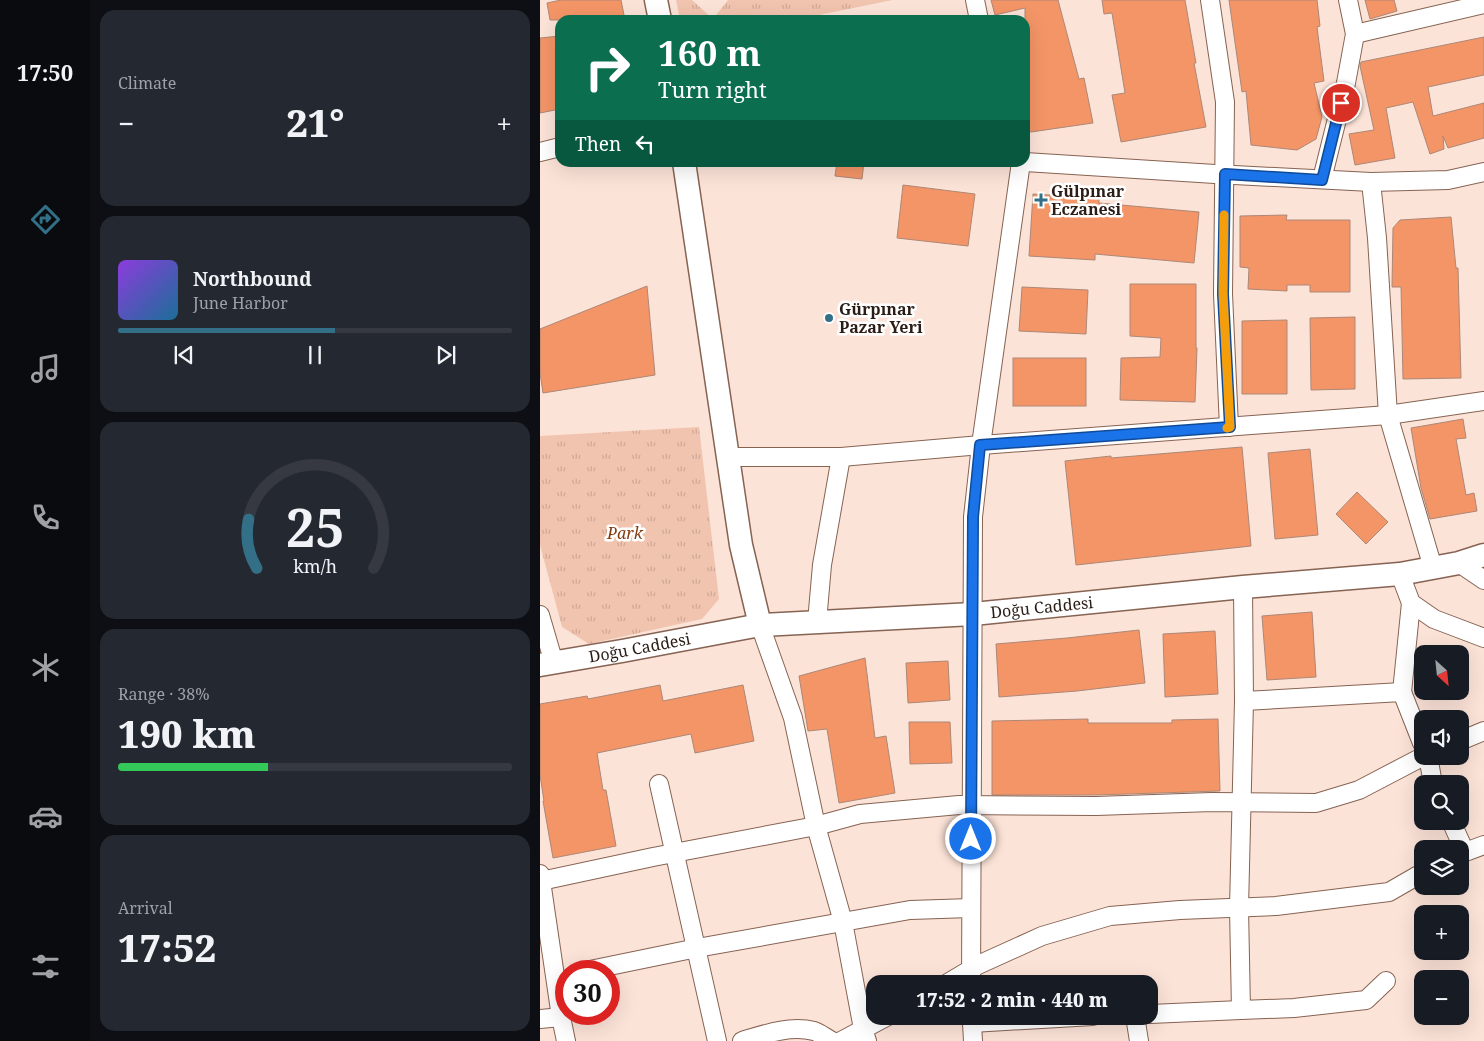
<!DOCTYPE html>
<meta charset="utf-8">
<style>
:root{--surface:#171b24;--page:#242831;--text:#f1f3f6;--muted:#9ea1a6;--line:#363941;--accent:#336f86}
body{margin:0;font-family:"Noto Serif",serif;background:var(--page);color:var(--text);height:100vh;display:flex;flex-direction:column;font-size:19px;white-space:nowrap}
*{box-sizing:border-box;margin:0}
p{font-size:16px;color:var(--muted)}
.icon{flex:none;width:28px;height:28px;fill:none;stroke:currentColor;stroke-width:2;stroke-linecap:round;stroke-linejoin:round}
.map{position:relative;flex:1;overflow:hidden}
.details{display:flex;flex-direction:column;gap:10px;padding:10px;background:#0d0f14;width:450px}
.details>*{flex:none}
.guide{position:absolute;left:15px;top:15px;width:475px;height:152px;border-radius:15px;box-shadow:0 5px 20px #0002;background:#0b6e4f;color:#fff;overflow:hidden}
.needle{width:32px;rotate:153deg}
.fabs{position:absolute;left:874px;top:645px;display:grid;gap:10px}
.fabs a{display:grid;place-items:center;width:55px;height:55px;border-radius:10px;background:var(--surface);box-shadow:0 5px 20px #0002;font-size:25px}
.speed{position:absolute;left:15px;top:960px;display:flex;gap:10px;font-size:25px;font-weight:700;text-align:center}
.speed>*{display:grid;place-content:center;width:65px;height:65px;border-radius:50%;background:var(--surface);box-shadow:0 5px 20px #0002;line-height:1}
.speed .limit{border:8px solid #d22;background:#fff;color:#111}
.pin{position:absolute;display:grid;place-items:center;width:42px;height:42px;color:#fff;margin:-21px;border:2px solid #fff;border-radius:50%;box-shadow:0 1px 5px #0007}
.me{position:absolute;width:55px;margin:-28px;rotate:0deg;stroke-linejoin:round;filter:drop-shadow(0 0 4px #0008)}
.turn{display:flex;align-items:center;gap:18px;height:105px;padding:0 20px;font-size:22px}
.turn .icon{width:65px;height:65px;stroke-width:2.5}
.turn b{display:block;font-size:35px;line-height:42px}
.then{display:flex;align-items:center;height:48px;padding:0 20px;background:#0003;gap:10px;font-size:19px}
.big{font-size:38px;font-weight:800;line-height:1.1}
.details .tile{flex:1;display:flex;flex-direction:column;justify-content:center;gap:8px;min-width:0;padding:0 18px;border-radius:15px;background:var(--page)}
.details .dial{align-items:center;gap:0}
.dial svg{height:130px;overflow:visible;fill:none;stroke:var(--line);stroke-width:7;stroke-linecap:round;text-anchor:middle}
.dial text{fill:var(--text);stroke:none}
.song{display:flex;align-items:center;gap:15px}
.cover{width:60px;height:60px;border-radius:8px;background:linear-gradient(135deg,hsl(270 70% 55%),hsl(200 70% 35%))}
.played{height:5px;border-radius:2px;background:linear-gradient(90deg,var(--accent) 55%,var(--line) 55%)}
.keys{display:flex;justify-content:space-around;direction:ltr}
.heat{display:flex;justify-content:space-between;align-items:center;font-size:28px;direction:ltr}
.charge{height:8px;border-radius:4px;background:linear-gradient(90deg,#34c759 38%,var(--line) 0)}
.trip{position:absolute;left:326px;top:975px;width:292px;height:50px;border-radius:15px;background:var(--surface);box-shadow:0 5px 20px #0002;font-weight:800;line-height:50px;text-align:center}
main{display:flex;flex:1;min-height:0}
.dock{display:flex;flex-direction:column;width:90px;justify-content:space-around;align-items:center;background:#090b0e;color:var(--muted)}
.dock .icon{width:35px;height:35px}
.dock .active{color:var(--accent)}
.dock b{font-size:22px;color:var(--text)}
.map>svg:first-child{display:block}
.grass{fill:url(#grass-tufts)}
.building{fill:#f49567;stroke:#ad8776}
.lines{fill:none;stroke-linecap:round;stroke-linejoin:round}
.minor-casing{stroke:#866352;stroke-width:20}
.tertiary-casing{stroke:#866352;stroke-width:25}
.minor{stroke:#fff;stroke-width:18}
.tertiary{stroke:#fff;stroke-width:22}
.route-casing{stroke:#114b97;stroke-width:12}
.route{stroke:#1a73e8;stroke-width:9}
.slow{stroke:#f59e0b;stroke-width:9}
.poi-dot{fill:#336f86;stroke:#fff;stroke-width:2}
.labels{text-anchor:middle;dominant-baseline:central;stroke-width:5;stroke-linejoin:round;paint-order:stroke}
.poi-label{font-size:16px;font-weight:bold;fill:#2b1c15;stroke:#fff;text-anchor:start}
.park-label{font-size:16px;font-style:italic;fill:#843a0c;stroke:#fff}
.street-label{font-size:16px;fill:#2b1c15;stroke:#fff}
</style>
<main>
<nav class="dock">
<b>17:50</b>
<svg class="icon active" aria-label="directions" viewBox="0 0 24 24"><path d="M12 3l9 9-9 9-9-9zM9 14v-3h6M13 9l2 2-2 2"/></svg>
<svg class="icon" aria-label="music" viewBox="0 0 24 24"><path d="M9 18V5l10-2v13"/><circle cx="6" cy="18" r="3"/><circle cx="16" cy="16" r="3"/></svg>
<svg class="icon" aria-label="phone" viewBox="0 0 24 24"><path d="M5 4h4l2 5-3 2q2 4 5 5l2-3 5 2v4C11 20 4 13 5 4z"/></svg>
<svg class="icon" aria-label="climate" viewBox="0 0 24 24"><path d="M12 3v18M4 7l16 10M4 17L20 7"/></svg>
<svg class="icon" aria-label="car" viewBox="0 0 24 24"><path d="M5 17H2v-5l4-1 3-4h7l3 4 3 1v5h-3M9 17h6M6 11h13"/><circle cx="7" cy="17" r="2"/><circle cx="17" cy="17" r="2"/></svg>
<svg class="icon" aria-label="filters" viewBox="0 0 24 24"><path d="M4 7h16M4 17h16"/><circle cx="9" cy="7" r="2"/><circle cx="15" cy="17" r="2"/></svg>
</nav>
<section class="details">
<div class="tile"><p>Climate</p>
<div class="heat"><a>−</a><b class="big">21°</b><a>+</a></div>
</div>
<div class="tile">
<div class="song"><i class="cover"></i><div><b>Northbound</b><p>June Harbor</p></div></div>
<div class="played"></div>
<div class="keys"><svg class="icon" aria-label="previous" viewBox="0 0 24 24"><path d="M18 5L8 12l10 7zM5 5v14"/></svg><svg class="icon" aria-label="pause" viewBox="0 0 24 24"><path d="M8 5v14M16 5v14"/></svg><svg class="icon" aria-label="next" viewBox="0 0 24 24"><path d="M6 5l10 7-10 7zM19 5v14"/></svg></div>
</div>
<div class="tile dial"><svg viewBox="0 0 100 80">
<path d="M14 69A42 42 0 1 1 86 69"/>
<path d="M14 69A42 42 0 0 1 9 39" stroke="#336f86"/>
<text x="50" y="56" font-size="32" font-weight="700">25</text>
<text x="50" y="72" font-size="11">km/h</text>
</svg></div>
<div class="tile"><p>Range · 38%</p><b class="big">190 km</b><div class="charge"></div></div>
<div class="tile"><p>Arrival</p><b class="big">17:52</b></div>
</section>
<div class="map">
<svg width="944" height="1041" viewBox="0 0 944 1041">
<defs>
<pattern id="grass-tufts" width="24" height="20" patternUnits="userSpaceOnUse" patternTransform="scale(1.25)"><rect width="24" height="20" fill="#f1c4af"/><path d="M3 7l-1-3M5 7V3M7 7l1-3M15 17l-1-3M17 17v-4M19 17l1-3" fill="none" stroke="#cfa896"/></pattern>
</defs>
<rect width="100%" height="100%" fill="#fce3d8"/>
<g class="grass">
<path d="M136,0H152L173,19L188,0H353L254,20H140Z"/>
<path d="M159,427L179,599L162,619L49,644L22,627L0,545V436Z"/>
</g>
<g class="building">
<path d="M21,0H81L85,20H10L7,3Z"/>
<path d="M451,0H518L539,79L544,78L553,123L491,132L485,128V8L455,15Z"/>
<path d="M562,0H645L656,63H654L666,127L581,142L572,95L585,93L572,13L564,14Z"/>
<path d="M689,0H777L780,26L777,27L784,81L774,83L782,117L776,139L757,150L711,145L706,91L702,92Z"/>
<path d="M825,0H854L857,11L830,19Z"/>
<path d="M20,36V109L0,113V38Z"/>
<path d="M944,37V75L888,87L893,116L944,103V138L908,148L903,136L904,149L890,154L873,102L846,108L855,158L815,165L809,134L834,130L820,66L821,62Z"/>
<path d="M297,162H324L322,179L295,176Z"/>
<path d="M363,185L435,194L428,246L357,238Z"/>
<path d="M493,194L559,198V203L659,212L654,263L555,254V260L489,256Z"/>
<path d="M747,215L746,220H810V292H770V285H747V291L708,289L709,268L700,267V216Z"/>
<path d="M911,217L916,268H918L921,378L863,379L861,287H852L853,228L860,220Z"/>
<path d="M590,284H656V348H657L655,402L580,400L581,358L620,357L621,338L590,336Z"/>
<path d="M107,286L115,375L3,393L0,373V329Z"/>
<path d="M482,287L548,290L546,334L479,331Z"/>
<path d="M815,317V389L771,390L770,318Z"/>
<path d="M747,320V394H702V321Z"/>
<rect x="473" y="358" width="73" height="48"/>
<path d="M923,419L926,438L916,439L926,495L934,493L937,511L890,519L881,488L871,428Z"/>
<path d="M702,447L711,546L536,565L525,461L571,456V458Z"/>
<path d="M770,449L778,535L735,539L728,453Z"/>
<path d="M817,492L848,522L826,544L796,514Z"/>
<path d="M772,612L776,677L727,680L722,616Z"/>
<path d="M599,630L605,683L537,691L459,697L456,644L527,638Z"/>
<path d="M675,631L678,694L625,697L623,634Z"/>
<path d="M325,658L335,738L346,736L355,793L299,803L287,729L268,731L259,676Z"/>
<path d="M408,661L410,700L368,703L366,663Z"/>
<path d="M120,685L123,701L203,685L214,741L155,753L151,734L57,753L63,790H66L76,846L13,858L3,801H4L0,775V704L47,696L48,699Z"/>
<path d="M548,719V723H632V720L678,719L680,791L556,795H452V721Z"/>
<path d="M369,722H410L412,763L370,764Z"/>
</g>
<g class="lines">
<defs>
<g id="minor">
<path d="M435,0L439,20"/>
<path d="M670,0L685,102L683,294L689,427"/>
<path d="M815,34L944,4"/>
<path d="M0,152L20,147"/>
<path d="M485,162L675,174L831,182L908,180L944,172"/>
<path d="M782,179L806,83L815,34L808,0"/>
<path d="M831,182L837,238L848,415L893,568"/>
<path d="M189,457H301L441,445L848,415L944,401"/>
<path d="M919,563L944,580"/>
<path d="M860,574L871,603L894,619L944,638"/>
<path d="M703,587L704,701L699,908L701,1010L754,1008L826,1000L846,981"/>
<path d="M0,615L14,663"/>
<path d="M277,622L282,565L301,457"/>
<path d="M220,625L253,718L276,826L303,922L323,1029L327,1041"/>
<path d="M862,692L871,603"/>
<path d="M704,701L862,692L882,743"/>
<path d="M920,741L944,731"/>
<path d="M888,756L893,784"/>
<path d="M119,784L177,1041"/>
<path d="M911,821L925,852"/>
<path d="M920,854L944,845"/>
<path d="M0,874L21,1017L26,1041"/>
<path d="M1,881L113,857L276,826L320,814L419,805L556,806L672,802L776,803L819,790L884,756"/>
<path d="M45,971L157,948L370,910L431,908"/>
<path d="M406,984L438,965L502,936L570,916L640,910L736,906L849,892L882,873"/>
<path d="M431,984L433,517L441,445L481,162"/>
<path d="M610,1014L701,1010"/>
<path d="M432,1016V1023L553,1016"/>
<path d="M595,1016L599,1041"/>
<path d="M0,1019L21,1017"/>
<path d="M432,1023L433,1041"/>
<path d="M202,1041C225,1034 250,1025 274,1031C280,1033 286,1038 292,1041"/>
<path d="M301,1041L348,1016"/>
</g>
<g id="tertiary">
<path d="M116,0L120,20"/>
<path d="M144,162L201,545L220,625"/>
<path id="s1" d="M0,665L82,651L220,625L433,614L703,587L860,574L919,563L944,555"/>
</g>
</defs>
<use href="#minor" class="minor-casing"/>
<use href="#tertiary" class="tertiary-casing"/>
<use href="#minor" class="minor"/>
<use href="#tertiary" class="tertiary"/>
</g>
<g class="lines">
<defs>
<path id="route" d="M431,839L433,517L440,445L690,427L683,294L685,174L782,180L801,103"/>
</defs>
<use href="#route" class="route-casing"/>
<use href="#route" class="route"/>
<path class="slow" d="M684,215L683,294L690,427L687,428"/>
</g>
<g class="poi-dot">
<path d="M498.5 192.5h5v5h5v5h-5v5h-5v-5h-5v-5h5z"/>
<circle cx="289" cy="318" r="5"/>
</g>
<g class="labels">
<g class="poi-label">
<text x="511" y="191">Gülpınar<tspan x="511" dy="18">Eczanesi</tspan></text>
<text x="299" y="309">Gürpınar<tspan x="299" dy="18">Pazar Yeri</tspan></text>
</g>
<g class="park-label">
<text x="85" y="533">Park</text>
</g>
<g class="street-label">
<text stroke="none"><textPath href="#s1" startOffset="506">Doğu Caddesi</textPath></text>
<text stroke="none"><textPath href="#s1" startOffset="101">Doğu Caddesi</textPath></text>
</g>
</g>
</svg>
<div class="fabs">
<a><svg class="needle" viewBox="-14 -14 28 28"><path d="M0-13l5 13h-10z" fill="#e53935"/><path d="M0 13l5-13h-10z" fill="#9ea1a6"/></svg></a>
<a><svg class="icon" aria-label="sound" viewBox="0 0 24 24"><path d="M4 9h4l5-4v14l-5-4H4zM17 9q2 3 0 6"/></svg></a>
<a><svg class="icon" aria-label="search" viewBox="0 0 24 24"><circle cx="10" cy="10" r="6"/><path d="M15 15l6 6"/></svg></a>
<a><svg class="icon" aria-label="layers" viewBox="0 0 24 24"><path d="M12 4l9 5-9 5-9-5zM3 14l9 5 9-5"/></svg></a>
<a>+</a>
<a>−</a>
</div>
<div class="speed"><div class="limit">30</div></div>
<div class="pin" style="left:801px;top:103px;background:#d93025"><svg class="icon" aria-label="arrive" viewBox="0 0 24 24"><path d="M6 21V4h12l-3 4 3 4H6"/></svg></div>
<svg class="me" style="left:431px;top:839px" viewBox="-20 -20 40 40"><circle r="17" fill="#1a73e8" stroke="#fff" stroke-width="3"/><path d="M0-11L8 9 0 5-8 9z" fill="#fff"/></svg>
<div class="trip">17:52 · 2 min · 440 m</div>
<div class="guide">
<div class="turn"><svg class="icon" aria-label="right" viewBox="0 0 24 24"><path d="M7 20v-9h11M14 6l5 5-5 5"/></svg><div><b>160 m</b>Turn right</div></div>
<div class="then">Then<svg class="icon" aria-label="left" viewBox="0 0 24 24"><path d="M17 20v-9H6M10 6l-5 5 5 5"/></svg></div>
</div>
</div>
</main>
